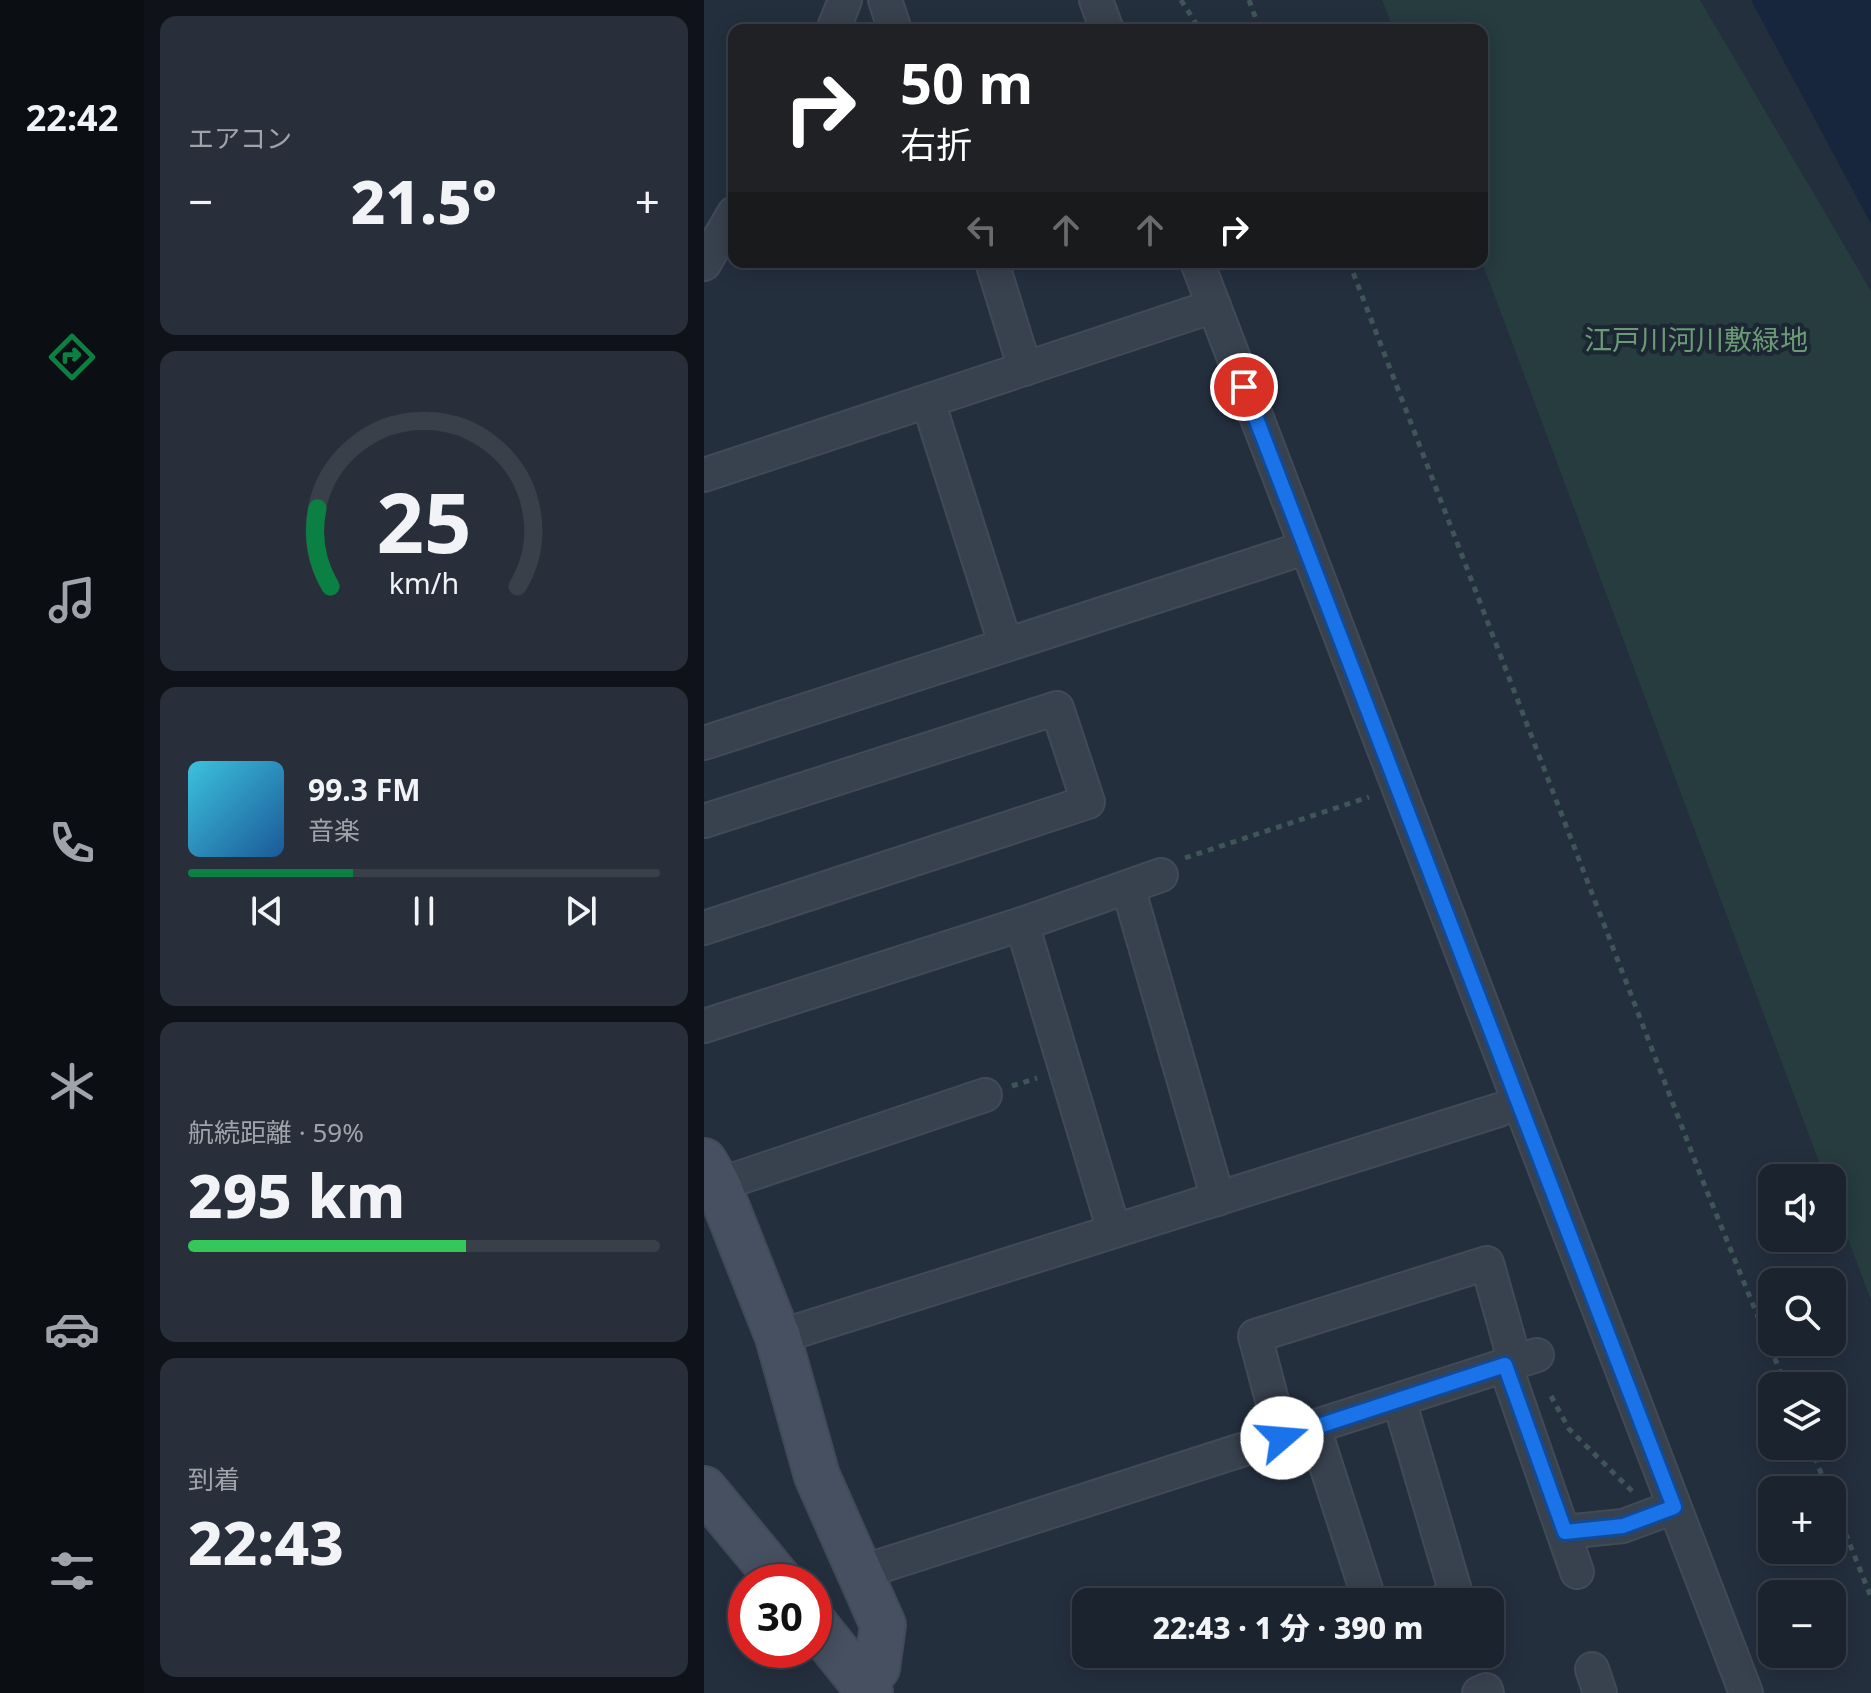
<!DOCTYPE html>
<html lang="ja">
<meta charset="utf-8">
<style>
:root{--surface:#1b232e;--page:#282f3a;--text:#f1f3f6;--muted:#a0a4aa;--line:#39404a;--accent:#0b8043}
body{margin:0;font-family:"Noto Sans","Noto Sans JP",sans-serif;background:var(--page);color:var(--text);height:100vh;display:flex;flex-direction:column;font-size:30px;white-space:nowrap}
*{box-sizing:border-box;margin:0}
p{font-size:26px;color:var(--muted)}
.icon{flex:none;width:44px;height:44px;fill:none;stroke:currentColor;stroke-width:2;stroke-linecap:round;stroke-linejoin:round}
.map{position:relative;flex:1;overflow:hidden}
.sheet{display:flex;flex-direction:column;gap:16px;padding:16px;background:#0f1319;width:560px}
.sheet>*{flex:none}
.top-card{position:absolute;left:24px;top:24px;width:760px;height:244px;border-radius:16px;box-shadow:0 4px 20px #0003,0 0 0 2px var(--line);background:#202124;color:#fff;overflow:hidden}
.controls{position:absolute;left:1054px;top:1164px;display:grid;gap:16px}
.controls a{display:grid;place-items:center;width:88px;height:88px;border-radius:16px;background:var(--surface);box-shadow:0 4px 20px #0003,0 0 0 2px var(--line);font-size:40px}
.speed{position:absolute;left:24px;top:1564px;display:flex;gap:16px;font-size:40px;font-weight:700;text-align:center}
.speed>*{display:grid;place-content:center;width:104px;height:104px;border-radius:50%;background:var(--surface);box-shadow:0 4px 20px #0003,0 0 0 2px var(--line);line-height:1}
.speed .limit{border:12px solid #d22;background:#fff;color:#111}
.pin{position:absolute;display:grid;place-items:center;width:68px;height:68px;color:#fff;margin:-34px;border:4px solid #fff;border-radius:50%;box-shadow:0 2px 8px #0007}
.me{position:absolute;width:88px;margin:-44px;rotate:72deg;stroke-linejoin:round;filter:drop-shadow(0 0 6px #0008)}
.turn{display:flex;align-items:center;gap:28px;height:168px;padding:0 40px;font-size:36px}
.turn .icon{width:104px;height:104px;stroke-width:2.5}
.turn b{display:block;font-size:56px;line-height:68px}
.lanes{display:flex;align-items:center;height:76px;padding:0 40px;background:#0003;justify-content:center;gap:40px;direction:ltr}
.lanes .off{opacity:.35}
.big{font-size:60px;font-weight:800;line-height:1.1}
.sheet .widget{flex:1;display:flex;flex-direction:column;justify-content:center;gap:12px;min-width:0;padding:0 28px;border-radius:16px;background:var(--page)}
.sheet .dial{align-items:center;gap:0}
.dial svg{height:208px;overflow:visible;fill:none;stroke:var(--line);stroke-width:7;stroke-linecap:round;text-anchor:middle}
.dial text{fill:var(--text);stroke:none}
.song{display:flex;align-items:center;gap:24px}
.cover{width:96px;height:96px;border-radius:12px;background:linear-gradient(135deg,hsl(190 70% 55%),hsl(210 70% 35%))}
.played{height:8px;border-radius:4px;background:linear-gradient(90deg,var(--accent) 35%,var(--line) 35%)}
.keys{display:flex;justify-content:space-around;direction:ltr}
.heat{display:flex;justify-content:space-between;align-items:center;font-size:44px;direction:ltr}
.charge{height:12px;border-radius:6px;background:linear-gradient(90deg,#34c759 59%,var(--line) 0)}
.trip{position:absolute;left:368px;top:1588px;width:432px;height:80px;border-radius:16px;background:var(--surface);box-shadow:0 4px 20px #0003,0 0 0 2px var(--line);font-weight:800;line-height:80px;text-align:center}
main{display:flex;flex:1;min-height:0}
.tab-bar{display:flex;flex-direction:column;width:144px;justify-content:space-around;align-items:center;background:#0b0e12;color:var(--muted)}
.tab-bar .icon{width:56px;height:56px}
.tab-bar .active{color:var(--accent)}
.tab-bar b{font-size:36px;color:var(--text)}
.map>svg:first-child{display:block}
.green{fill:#263c3f}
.water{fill:#17263c}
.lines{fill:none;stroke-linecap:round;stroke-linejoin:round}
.street-casing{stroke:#414a57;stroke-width:36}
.secondary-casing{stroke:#414a57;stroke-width:48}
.path{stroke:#3f5557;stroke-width:5;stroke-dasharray:6 6;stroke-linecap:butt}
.street{stroke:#38414e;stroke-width:32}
.secondary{stroke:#465061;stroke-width:44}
.route-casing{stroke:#114b97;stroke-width:20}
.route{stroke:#1a73e8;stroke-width:14}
.labels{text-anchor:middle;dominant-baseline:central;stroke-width:8;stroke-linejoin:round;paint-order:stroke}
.park-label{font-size:28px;fill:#6b9a76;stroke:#1d2633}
</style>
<main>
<nav class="tab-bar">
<b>22:42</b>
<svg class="icon active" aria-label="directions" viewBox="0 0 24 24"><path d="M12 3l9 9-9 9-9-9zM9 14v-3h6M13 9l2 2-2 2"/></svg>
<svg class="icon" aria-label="music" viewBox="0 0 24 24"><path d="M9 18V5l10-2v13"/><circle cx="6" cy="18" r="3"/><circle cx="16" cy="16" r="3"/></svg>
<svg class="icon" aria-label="phone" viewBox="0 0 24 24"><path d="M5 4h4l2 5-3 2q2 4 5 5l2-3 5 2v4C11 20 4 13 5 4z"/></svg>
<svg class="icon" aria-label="climate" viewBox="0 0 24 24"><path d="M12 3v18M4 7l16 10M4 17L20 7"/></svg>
<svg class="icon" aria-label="car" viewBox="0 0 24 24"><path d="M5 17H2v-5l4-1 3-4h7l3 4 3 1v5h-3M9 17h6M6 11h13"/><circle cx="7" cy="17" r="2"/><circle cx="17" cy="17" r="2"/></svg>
<svg class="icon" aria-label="filters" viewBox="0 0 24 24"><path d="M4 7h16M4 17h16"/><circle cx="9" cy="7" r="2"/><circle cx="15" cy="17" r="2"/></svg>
</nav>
<section class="sheet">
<div class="widget"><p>エアコン</p>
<div class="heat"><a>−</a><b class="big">21.5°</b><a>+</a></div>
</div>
<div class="widget dial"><svg viewBox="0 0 100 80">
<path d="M14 69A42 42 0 1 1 86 69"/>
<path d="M14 69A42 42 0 0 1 9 39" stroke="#0b8043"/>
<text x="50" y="56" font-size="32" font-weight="700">25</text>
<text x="50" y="72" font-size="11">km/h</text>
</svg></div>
<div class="widget">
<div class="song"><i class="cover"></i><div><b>99.3 FM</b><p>音楽</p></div></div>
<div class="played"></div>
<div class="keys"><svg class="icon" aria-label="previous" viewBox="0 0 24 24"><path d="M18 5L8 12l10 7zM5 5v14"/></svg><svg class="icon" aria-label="pause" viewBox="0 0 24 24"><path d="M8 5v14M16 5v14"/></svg><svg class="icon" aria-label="next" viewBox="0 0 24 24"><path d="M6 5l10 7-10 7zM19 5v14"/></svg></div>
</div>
<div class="widget"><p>航続距離 · 59%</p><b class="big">295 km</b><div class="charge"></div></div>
<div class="widget"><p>到着</p><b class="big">22:43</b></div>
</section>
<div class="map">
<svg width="1167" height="1693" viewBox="0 0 1167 1693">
<rect width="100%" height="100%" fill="#242f3e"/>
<path class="green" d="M678,0H996L1167,291V1300L1128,1196V1178H1121L778,262V30H690Z"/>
<path class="water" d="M1047,0H1167V224Z"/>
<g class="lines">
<defs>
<g id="street">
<path d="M181,0L191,30"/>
<path d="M392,0L403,30"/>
<path d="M129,30L141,0"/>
<path d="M288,262L321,369"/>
<path d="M493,262L1042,1693"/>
<path d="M0,264L30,213"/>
<path d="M224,401L301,643"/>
<path d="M0,475L510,306"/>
<path d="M0,743L601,548"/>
<path d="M0,821L353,708L384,802L0,928"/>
<path d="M424,887L514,1199"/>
<path d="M318,924L410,1231"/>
<path d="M0,1026L318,924L457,875"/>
<path d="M14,1185L281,1095"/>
<path d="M74,1337L795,1110"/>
<path d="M801,1365L873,1572"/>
<path d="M695,1400L753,1597L736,1602"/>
<path d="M610,1428L666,1602"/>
<path d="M578,1438L551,1336L783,1263L811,1362"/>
<path d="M861,1532L919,1526L970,1507"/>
<path d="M155,1573L833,1355"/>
<path d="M888,1669L896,1693"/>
<path d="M775,1693L782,1690L783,1693"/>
</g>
<g id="secondary">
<path d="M0,1161L14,1185L74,1337L113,1476L179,1625L173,1668L158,1681"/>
<path d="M0,1489L77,1582"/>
<path d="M110,1623L166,1693"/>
</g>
</defs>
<use href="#street" class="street-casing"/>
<use href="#secondary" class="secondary-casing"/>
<g class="path">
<path d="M477,0L496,30"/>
<path d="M545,0L556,30"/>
<path d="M645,262L998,1179L1082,1386"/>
<path d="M481,858L665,797"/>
<path d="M308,1086L333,1078"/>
<path d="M847,1396L865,1429L928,1491"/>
<path d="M1106,1446L1124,1490"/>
<path d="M1128,1500L1167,1597"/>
</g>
<use href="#street" class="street"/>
<use href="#secondary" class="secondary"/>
</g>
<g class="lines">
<defs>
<path id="route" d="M540,387L970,1507L919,1526L861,1532L801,1365L578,1438"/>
</defs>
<use href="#route" class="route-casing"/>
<use href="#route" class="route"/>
</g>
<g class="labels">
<g class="park-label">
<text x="992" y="339">江戸川河川敷緑地</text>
</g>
</g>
</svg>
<div class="controls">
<a><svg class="icon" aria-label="sound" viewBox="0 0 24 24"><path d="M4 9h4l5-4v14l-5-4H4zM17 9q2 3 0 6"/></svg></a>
<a><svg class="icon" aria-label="search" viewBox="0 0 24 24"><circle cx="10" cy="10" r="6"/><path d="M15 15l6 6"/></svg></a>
<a><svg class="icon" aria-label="layers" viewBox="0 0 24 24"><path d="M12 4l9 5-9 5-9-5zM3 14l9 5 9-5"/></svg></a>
<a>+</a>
<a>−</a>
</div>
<div class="speed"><div class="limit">30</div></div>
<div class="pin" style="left:540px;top:387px;background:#d93025"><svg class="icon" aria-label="arrive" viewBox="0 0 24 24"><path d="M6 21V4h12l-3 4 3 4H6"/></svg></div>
<svg class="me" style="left:578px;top:1438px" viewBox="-20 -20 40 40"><circle r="19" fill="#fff"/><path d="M0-13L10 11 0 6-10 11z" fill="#1a73e8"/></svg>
<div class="trip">22:43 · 1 分 · 390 m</div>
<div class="top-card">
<div class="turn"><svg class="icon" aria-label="right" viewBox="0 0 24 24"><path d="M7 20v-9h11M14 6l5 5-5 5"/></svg><div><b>50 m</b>右折</div></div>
<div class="lanes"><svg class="icon off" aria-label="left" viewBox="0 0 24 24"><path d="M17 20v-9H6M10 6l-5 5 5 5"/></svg><svg class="icon off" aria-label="ahead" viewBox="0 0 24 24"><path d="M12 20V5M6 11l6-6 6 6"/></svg><svg class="icon off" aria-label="ahead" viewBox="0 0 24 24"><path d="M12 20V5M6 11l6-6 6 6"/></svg><svg class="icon" aria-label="right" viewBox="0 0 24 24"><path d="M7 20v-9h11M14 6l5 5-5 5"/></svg></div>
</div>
</div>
</main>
